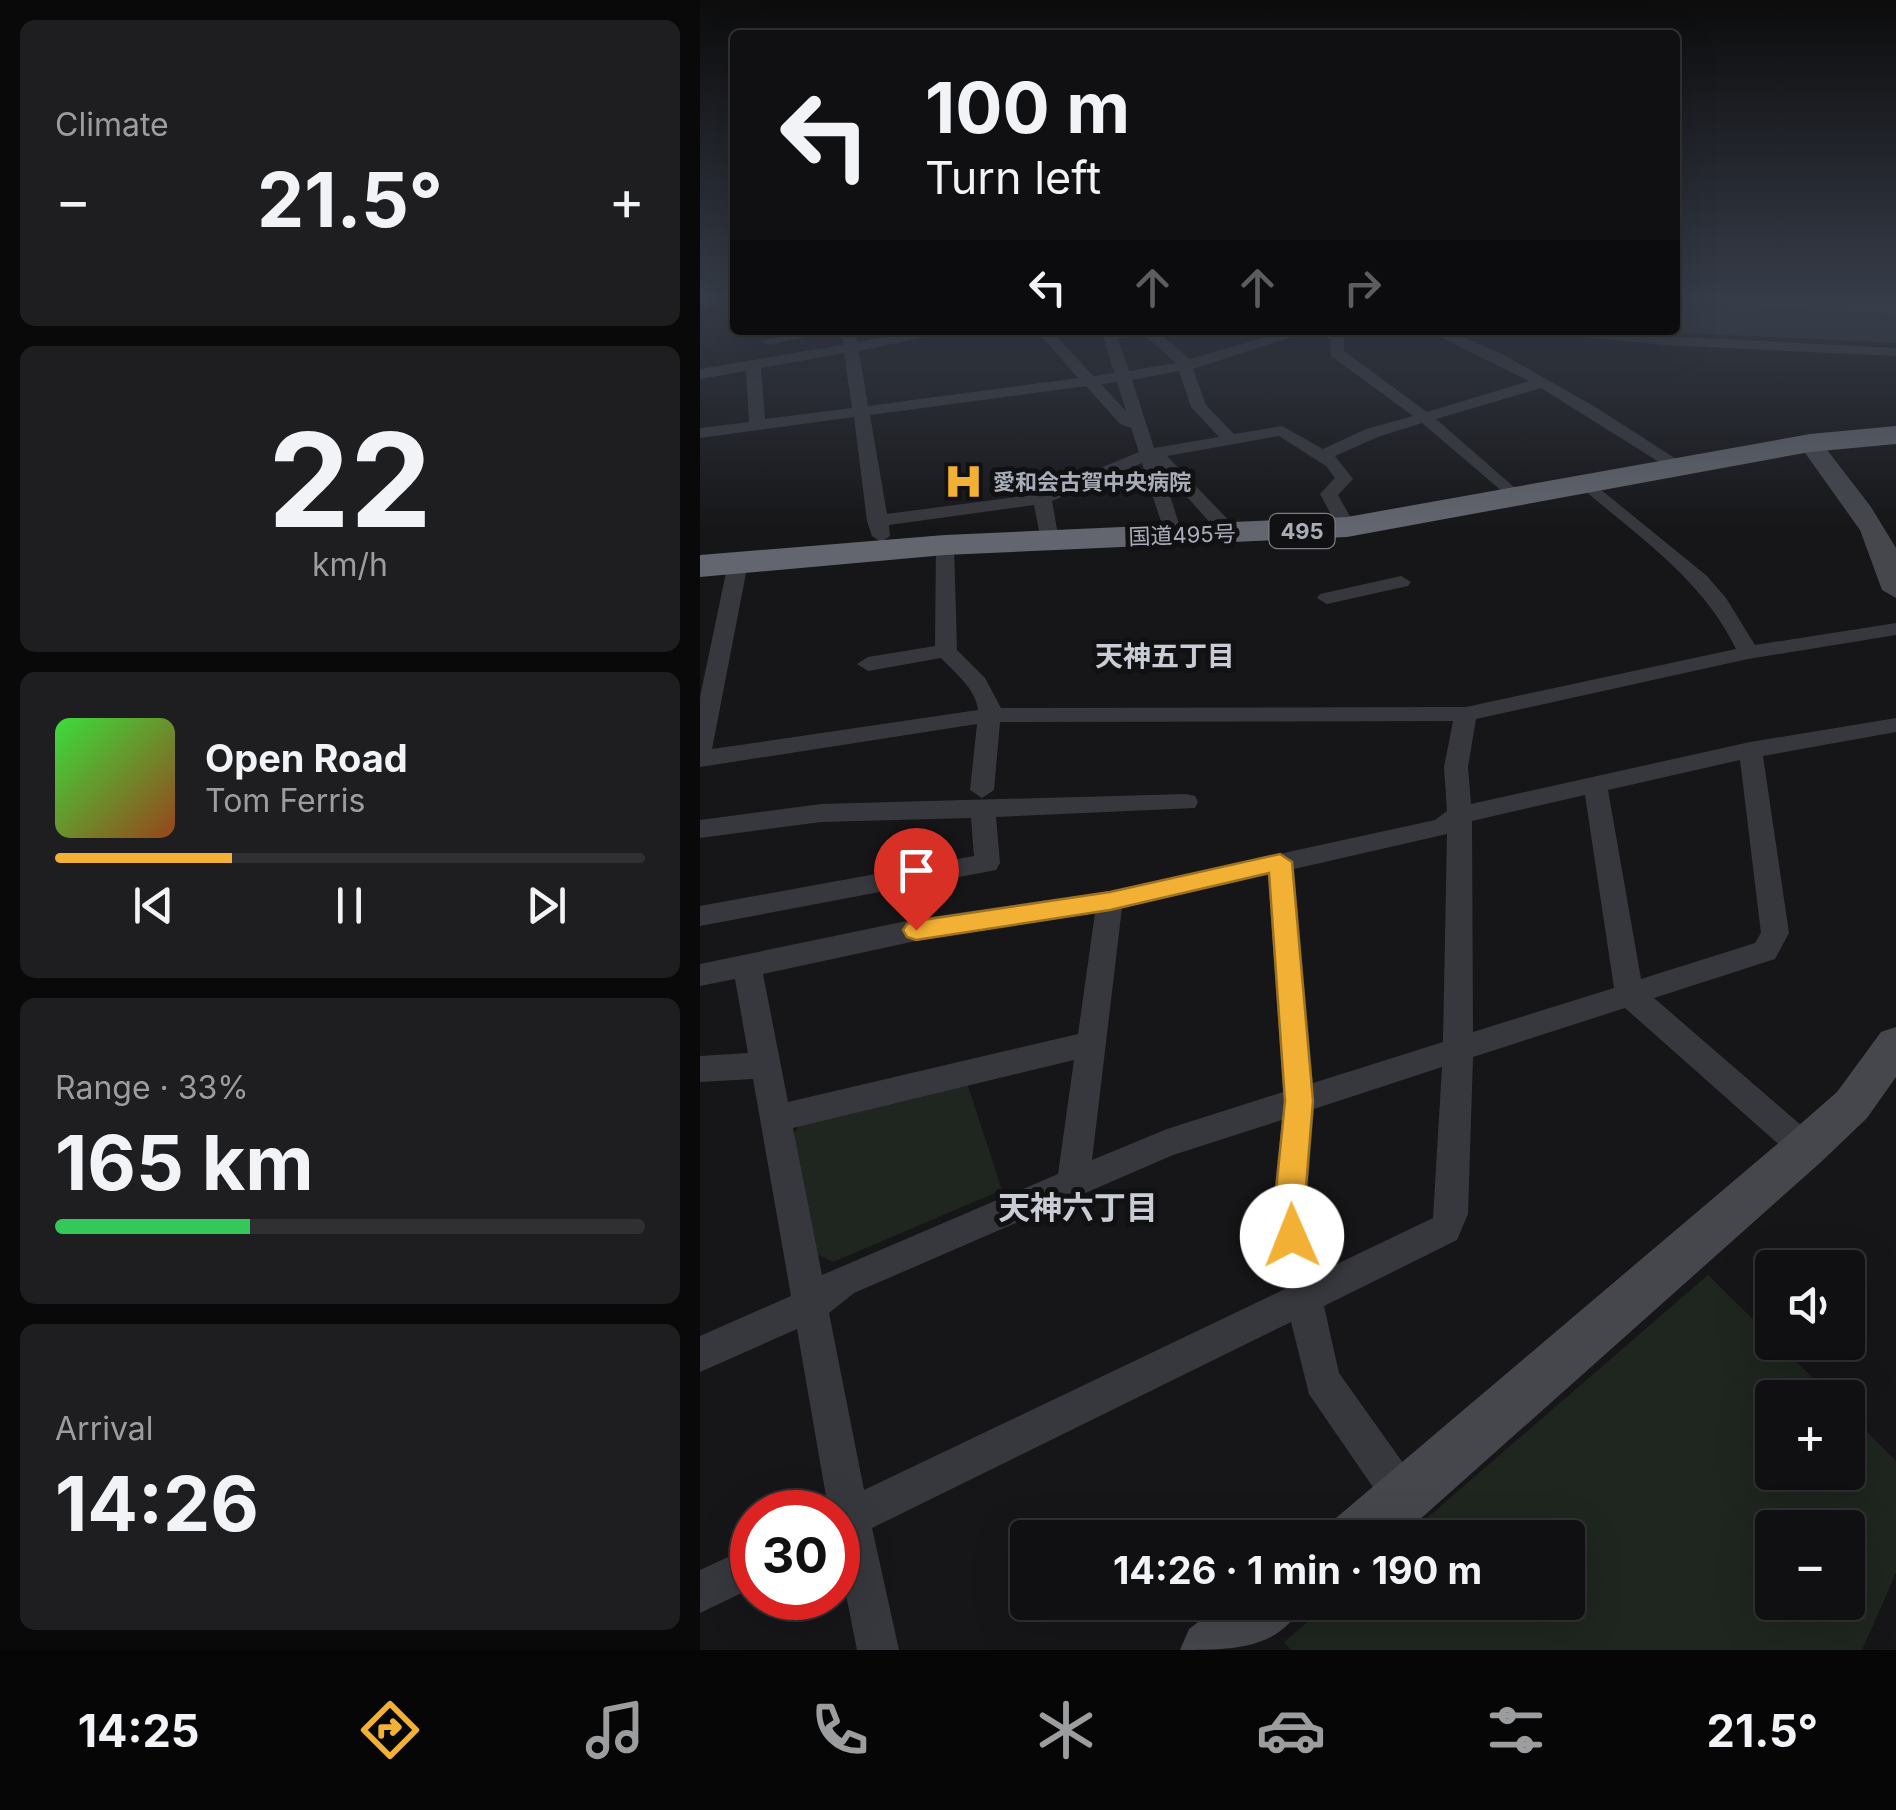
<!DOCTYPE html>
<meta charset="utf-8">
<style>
:root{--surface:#101012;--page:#1e1e20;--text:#f1f3f6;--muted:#9c9d9f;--line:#303032;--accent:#f2b134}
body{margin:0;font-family:Inter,"Noto Sans JP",sans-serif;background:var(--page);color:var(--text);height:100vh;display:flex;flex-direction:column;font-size:38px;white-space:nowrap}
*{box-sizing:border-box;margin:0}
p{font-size:32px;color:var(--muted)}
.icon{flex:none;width:55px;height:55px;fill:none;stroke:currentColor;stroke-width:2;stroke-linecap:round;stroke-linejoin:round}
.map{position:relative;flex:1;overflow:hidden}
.panel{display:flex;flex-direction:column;gap:20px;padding:20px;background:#09090a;width:700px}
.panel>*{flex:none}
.guide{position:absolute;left:30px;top:30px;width:950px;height:305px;border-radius:10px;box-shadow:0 10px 40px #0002,0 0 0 2px var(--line);background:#101012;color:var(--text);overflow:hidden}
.controls{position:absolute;left:1055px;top:1250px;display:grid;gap:20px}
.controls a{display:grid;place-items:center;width:110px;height:110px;border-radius:10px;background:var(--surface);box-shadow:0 10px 40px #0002,0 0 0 2px var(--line);font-size:50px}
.speed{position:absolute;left:30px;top:1490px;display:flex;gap:20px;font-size:50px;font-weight:700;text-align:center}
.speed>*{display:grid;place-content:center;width:130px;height:130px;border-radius:50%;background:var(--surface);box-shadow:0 10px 40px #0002,0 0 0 2px var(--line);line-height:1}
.speed .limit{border:15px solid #d22;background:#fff;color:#111}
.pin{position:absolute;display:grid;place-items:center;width:85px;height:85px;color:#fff;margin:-102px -42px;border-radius:50% 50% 50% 0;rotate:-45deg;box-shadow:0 0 10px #0007}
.pin .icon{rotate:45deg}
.me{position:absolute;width:110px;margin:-55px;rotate:359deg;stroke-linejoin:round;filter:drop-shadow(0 0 8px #0008)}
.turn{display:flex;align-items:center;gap:35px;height:210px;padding:0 30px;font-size:45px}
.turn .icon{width:130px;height:130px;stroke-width:2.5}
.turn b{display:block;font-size:70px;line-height:85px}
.lanes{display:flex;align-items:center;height:95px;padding:0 30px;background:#0003;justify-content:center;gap:50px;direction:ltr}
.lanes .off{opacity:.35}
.big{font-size:75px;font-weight:700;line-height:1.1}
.panel .card{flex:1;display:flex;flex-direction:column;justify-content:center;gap:15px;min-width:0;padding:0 35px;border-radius:15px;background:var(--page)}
.panel .dial{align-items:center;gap:0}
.dial b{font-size:130px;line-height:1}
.song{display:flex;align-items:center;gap:30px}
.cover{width:120px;height:120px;border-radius:15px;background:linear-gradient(135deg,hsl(120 70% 55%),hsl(20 70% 35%))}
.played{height:10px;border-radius:5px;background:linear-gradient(90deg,var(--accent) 30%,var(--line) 30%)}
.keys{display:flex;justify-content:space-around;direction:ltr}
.heat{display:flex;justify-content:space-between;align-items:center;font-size:55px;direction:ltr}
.charge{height:15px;border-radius:8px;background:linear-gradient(90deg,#34c759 33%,var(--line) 0)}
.trip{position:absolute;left:310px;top:1520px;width:575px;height:100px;border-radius:10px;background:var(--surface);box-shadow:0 10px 40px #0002,0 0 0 2px var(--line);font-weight:700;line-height:100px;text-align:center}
.menu{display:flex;height:160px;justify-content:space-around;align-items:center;background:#060607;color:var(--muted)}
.menu .icon{width:70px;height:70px}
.menu .selected{color:var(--accent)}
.menu b{font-size:45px;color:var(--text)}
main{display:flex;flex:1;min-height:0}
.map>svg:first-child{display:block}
.green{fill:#1e261f;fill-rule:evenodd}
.water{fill:#2c353c}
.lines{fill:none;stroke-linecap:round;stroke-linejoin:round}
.street{fill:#37383d;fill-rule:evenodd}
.secondary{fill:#45474d;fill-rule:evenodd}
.highway{fill:#63666e;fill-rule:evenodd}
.route{fill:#f2b134;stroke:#9d7322;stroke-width:2.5}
.labels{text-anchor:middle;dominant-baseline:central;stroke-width:10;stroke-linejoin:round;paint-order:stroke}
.far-poi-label{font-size:22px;font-weight:bold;fill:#a8adb8;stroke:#111113;text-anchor:start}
.shield{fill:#111113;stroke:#7b7e86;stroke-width:2.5}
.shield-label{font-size:22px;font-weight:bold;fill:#a8adb8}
.far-street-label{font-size:22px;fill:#a8adb8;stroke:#111113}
.neighbourhood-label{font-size:28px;font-weight:bold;fill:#c9ccd4;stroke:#111113}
.near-neighbourhood-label{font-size:32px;font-weight:bold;fill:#c9ccd4;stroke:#111113}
</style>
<main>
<section class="panel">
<div class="card"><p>Climate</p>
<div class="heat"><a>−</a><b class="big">21.5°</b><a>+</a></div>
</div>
<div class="card dial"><b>22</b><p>km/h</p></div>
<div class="card">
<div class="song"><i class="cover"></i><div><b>Open Road</b><p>Tom Ferris</p></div></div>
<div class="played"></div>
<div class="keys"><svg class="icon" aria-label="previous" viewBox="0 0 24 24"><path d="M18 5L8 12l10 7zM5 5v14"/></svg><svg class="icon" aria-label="pause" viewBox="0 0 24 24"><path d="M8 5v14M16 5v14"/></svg><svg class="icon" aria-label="next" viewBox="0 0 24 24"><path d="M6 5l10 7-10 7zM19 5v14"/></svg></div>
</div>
<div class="card"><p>Range · 33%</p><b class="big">165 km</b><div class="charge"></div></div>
<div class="card"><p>Arrival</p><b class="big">14:26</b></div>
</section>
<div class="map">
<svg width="1196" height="1650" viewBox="0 0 1196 1650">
<rect width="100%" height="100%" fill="#161618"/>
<g class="green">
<path d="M267,1083L302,1190L133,1262L117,1254L92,1135L103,1122Z"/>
<path d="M1008,1275L1132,1397L1072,1398V1472H1148V1413L1196,1461V1573L1162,1650H591L584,1642L630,1603L868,1602V1538L705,1537ZM1072,1528H1148V1602H1072Z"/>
</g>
<path class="water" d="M975,303L1196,313V343L925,330H975Z"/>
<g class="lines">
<g class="street">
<path d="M0,299H24L0,304Z"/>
<path d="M975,299H1054L1047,303H975Z"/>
<path d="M107,330H140L68,345L61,341Z"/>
<path d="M141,330H155L157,342L227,330H259L159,351L168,406L378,378L336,330H351L393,376L414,373L401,330H456L490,359L590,330H613L493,369L506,405L534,434L582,426L623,449L666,429L713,416L631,356L630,340L622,330H637L644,339V351L727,412L829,381L727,330H747L804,355L897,408L990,468L975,472L841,388L736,419L822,494V502L816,503L722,423L678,437L635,456L653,479L638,495L656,527L647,533L640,531L620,494L635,478L626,466L579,436L467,456L537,529V537H523L461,468L483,536L481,540H467L442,463L352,501L359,540L357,544L350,546L341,540L334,505L189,525L190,536L181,542L172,536L167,521L154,417L0,438V428L49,422L46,371L0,379V369L143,345ZM444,335L476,363L429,371L418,339ZM144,353L152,408L65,419L61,368ZM479,371L491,407L519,437L454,448L432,380ZM417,382L426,411L401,384ZM386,386L420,424L431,428L439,452L338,494L187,514L170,415Z"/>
<path d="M845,330L1196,348V356L965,345L852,334Z"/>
<path d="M889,480L1007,576L1026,598L1055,645L1196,623V635L1048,659L776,719L768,767L771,804L1050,742L1196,718V732L1063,756L1089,933L1075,959L954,998L1116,1138L1121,1148L1116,1158L1105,1162L1094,1158L925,1008L773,1057L768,1214L757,1240L624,1306L639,1373L718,1484L724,1498L718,1512L704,1518L690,1512L609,1394L591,1322L172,1528L199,1650H157L138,1555V1512H123L128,1508L97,1329L0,1372V1336L91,1296L53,1079L0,1082V1056L48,1053L35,979L0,986V964L216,919L410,891L735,820L747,811L744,767L753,721L300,722L294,790L282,798L270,790L277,724L0,767V697L28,563L38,557L48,563L12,749L278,710C276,689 255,673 241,658L168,671L157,664L168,657L235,646L236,545L245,539L254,545L257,650L285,678L301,708L766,707L1036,649C1003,580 940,538 883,489V481ZM1040,760L1061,933L1055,943L941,979L908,790ZM885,795L914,988L773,1032L772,821ZM747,834L743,1042L613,1083L594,869ZM568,875L583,1092L467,1129L392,1160L422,908ZM395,913L378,1034L88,1102L63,974L216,941ZM374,1060L358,1174L122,1275L93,1128ZM742,1067L733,1218L616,1274L606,1211L614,1109ZM582,1120L572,1211L585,1289L164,1490L129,1313L154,1293L473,1155Z"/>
<path d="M701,576L711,582L708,586L627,604L617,598L620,594Z"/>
<path d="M486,794L495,796L498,802L495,808L296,817L300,863L296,870L0,926V906L274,856L271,818L121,822L0,838V820L121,804Z"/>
<path d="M52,1546V1588L0,1613V1570Z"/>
</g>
<g class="secondary">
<path d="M1019,299L1196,302V314L1028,305Z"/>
<path d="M1110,436L1118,438L1171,507L1196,548V598L1182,590L1160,530L1098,443Z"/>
<path d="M1196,1027V1077L1167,1118L1121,1162L699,1538H628L636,1518L1089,1134L1137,1092L1181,1032Z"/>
<path d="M525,1602H604C580,1650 533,1650 480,1650L489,1629Z"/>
</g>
<path class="highway" d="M1196,426V444L1110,452L647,537L245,555L0,577V555L245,535L647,517L1110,434Z"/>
</g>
<linearGradient id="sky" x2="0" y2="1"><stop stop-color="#0c0c0d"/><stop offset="0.56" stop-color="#363c48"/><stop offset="1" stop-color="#363c48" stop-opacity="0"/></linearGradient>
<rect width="1196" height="530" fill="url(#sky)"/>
<path class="route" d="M580,854L592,862L613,1101L604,1211L608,1236L603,1246L592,1250L581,1246L574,1211L585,1101L569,873L410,910L216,940L207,937L203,930L207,924L216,921L410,892Z"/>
<defs>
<symbol id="hospital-bare" viewBox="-9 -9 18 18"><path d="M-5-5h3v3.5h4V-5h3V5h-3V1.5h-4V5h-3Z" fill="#f2b134" stroke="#111113" stroke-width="2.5" paint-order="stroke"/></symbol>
</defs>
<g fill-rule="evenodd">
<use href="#hospital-bare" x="236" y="454" width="55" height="55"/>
</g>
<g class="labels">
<g class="far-poi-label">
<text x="293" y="482">愛和会古賀中央病院</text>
</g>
<rect class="shield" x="569.5" y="514" width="65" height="34" rx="8"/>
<g class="shield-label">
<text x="602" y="531">495</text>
</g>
<g class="far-street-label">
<text transform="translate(482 535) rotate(-2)">国道495号</text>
</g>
<g class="neighbourhood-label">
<text x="465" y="656">天神五丁目</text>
</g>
<g class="near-neighbourhood-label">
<text x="378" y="1207">天神六丁目</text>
</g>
</g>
</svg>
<div class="controls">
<a><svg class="icon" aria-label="sound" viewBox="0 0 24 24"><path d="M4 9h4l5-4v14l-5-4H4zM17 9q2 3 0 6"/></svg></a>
<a>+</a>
<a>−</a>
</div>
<div class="speed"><div class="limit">30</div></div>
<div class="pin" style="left:216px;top:930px;background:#d93025"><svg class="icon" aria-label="arrive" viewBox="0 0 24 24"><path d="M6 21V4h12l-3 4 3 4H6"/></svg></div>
<svg class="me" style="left:592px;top:1236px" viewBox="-20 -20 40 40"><circle r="19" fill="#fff"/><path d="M0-13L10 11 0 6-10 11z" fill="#f2b134"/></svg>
<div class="trip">14:26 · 1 min · 190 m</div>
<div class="guide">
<div class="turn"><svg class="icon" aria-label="left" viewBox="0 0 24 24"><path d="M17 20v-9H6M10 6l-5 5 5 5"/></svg><div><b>100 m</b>Turn left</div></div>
<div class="lanes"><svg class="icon" aria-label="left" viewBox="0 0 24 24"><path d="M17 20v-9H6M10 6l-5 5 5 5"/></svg><svg class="icon off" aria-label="ahead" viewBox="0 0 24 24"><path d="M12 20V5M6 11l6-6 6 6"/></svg><svg class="icon off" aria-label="ahead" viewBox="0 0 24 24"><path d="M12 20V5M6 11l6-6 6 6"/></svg><svg class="icon off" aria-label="right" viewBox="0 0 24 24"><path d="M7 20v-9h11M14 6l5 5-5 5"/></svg></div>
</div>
</div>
</main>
<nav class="menu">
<b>14:25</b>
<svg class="icon selected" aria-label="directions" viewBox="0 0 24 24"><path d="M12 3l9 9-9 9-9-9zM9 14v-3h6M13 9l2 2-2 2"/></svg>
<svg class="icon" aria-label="music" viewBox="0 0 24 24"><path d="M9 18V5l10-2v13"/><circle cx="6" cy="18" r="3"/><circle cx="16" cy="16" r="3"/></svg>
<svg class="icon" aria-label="phone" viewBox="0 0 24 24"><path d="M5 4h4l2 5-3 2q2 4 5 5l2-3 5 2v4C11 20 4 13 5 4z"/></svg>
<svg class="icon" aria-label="climate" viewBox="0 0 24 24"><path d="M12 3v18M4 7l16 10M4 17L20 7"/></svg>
<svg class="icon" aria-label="car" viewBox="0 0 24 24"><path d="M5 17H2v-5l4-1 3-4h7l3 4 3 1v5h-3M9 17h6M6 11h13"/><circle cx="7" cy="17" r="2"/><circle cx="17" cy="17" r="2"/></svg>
<svg class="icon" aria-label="filters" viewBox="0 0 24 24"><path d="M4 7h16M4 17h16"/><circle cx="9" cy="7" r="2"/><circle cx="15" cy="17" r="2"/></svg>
<b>21.5°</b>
</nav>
